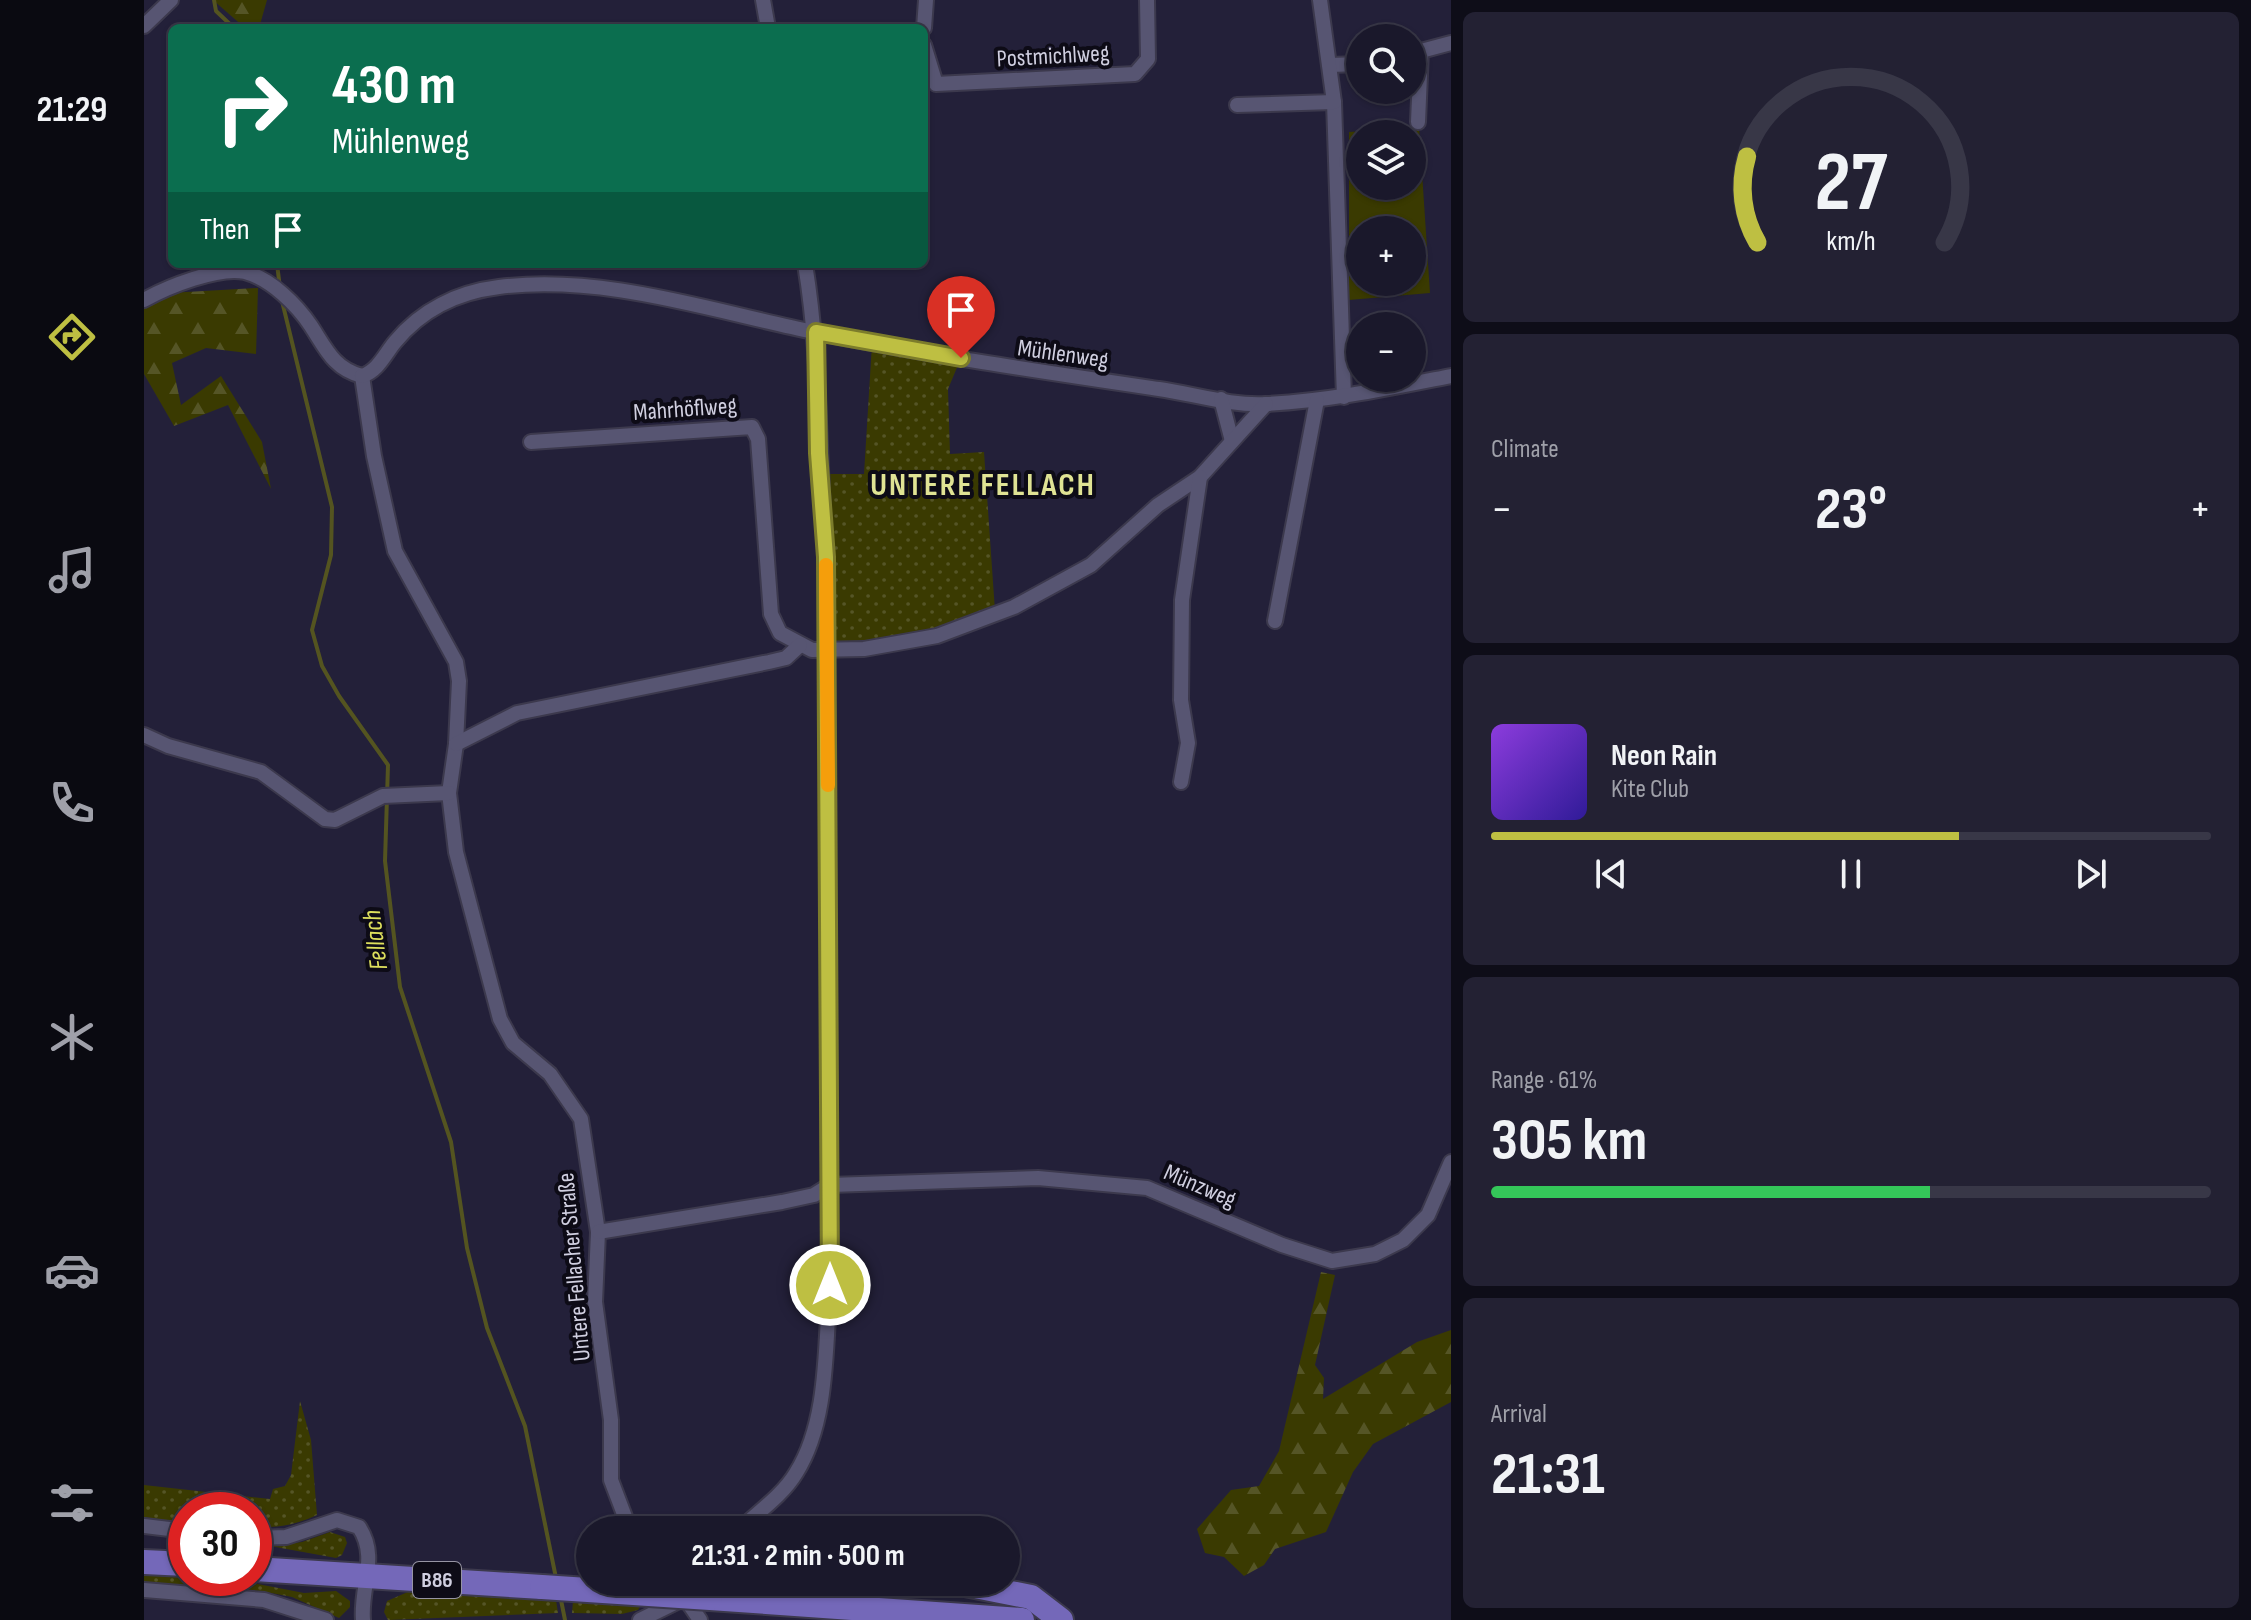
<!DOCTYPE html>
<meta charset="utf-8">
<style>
:root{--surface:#1a182b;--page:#232133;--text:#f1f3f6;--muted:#9fa0a9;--line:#383747;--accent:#bebf42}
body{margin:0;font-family:"Sofia Sans Condensed",sans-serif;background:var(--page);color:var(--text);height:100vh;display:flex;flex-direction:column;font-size:30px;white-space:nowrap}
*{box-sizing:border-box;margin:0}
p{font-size:26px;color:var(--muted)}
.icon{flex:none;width:44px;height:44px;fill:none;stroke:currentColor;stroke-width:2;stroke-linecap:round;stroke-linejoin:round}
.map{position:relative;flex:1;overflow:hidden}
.side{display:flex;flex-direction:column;gap:12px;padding:12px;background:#0e0d18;width:800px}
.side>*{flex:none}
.top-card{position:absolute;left:24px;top:24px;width:760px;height:244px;border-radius:12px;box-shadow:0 2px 6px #0004,0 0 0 2px var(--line);background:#0b6e4f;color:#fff;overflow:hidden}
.controls{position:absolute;left:1202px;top:24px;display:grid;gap:16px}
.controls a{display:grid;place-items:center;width:80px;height:80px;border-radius:50%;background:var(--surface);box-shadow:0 2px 6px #0004,0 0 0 2px var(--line);font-size:40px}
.speed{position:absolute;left:24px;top:1492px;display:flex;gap:16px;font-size:40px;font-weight:700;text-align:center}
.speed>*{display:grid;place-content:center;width:104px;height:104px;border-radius:50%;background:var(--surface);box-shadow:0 2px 6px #0004,0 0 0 2px var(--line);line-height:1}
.speed .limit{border:12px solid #d22;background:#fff;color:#111}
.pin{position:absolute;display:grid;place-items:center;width:68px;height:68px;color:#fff;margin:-82px -34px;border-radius:50% 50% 50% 0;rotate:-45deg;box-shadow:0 0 8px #0007}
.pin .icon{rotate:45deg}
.me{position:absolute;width:88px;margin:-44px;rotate:0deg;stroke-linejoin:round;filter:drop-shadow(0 0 6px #0008)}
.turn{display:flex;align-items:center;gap:28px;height:168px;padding:0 32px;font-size:36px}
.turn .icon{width:104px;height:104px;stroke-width:2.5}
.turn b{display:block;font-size:56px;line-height:68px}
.then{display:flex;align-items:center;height:76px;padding:0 32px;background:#0003;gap:16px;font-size:30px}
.big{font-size:60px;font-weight:700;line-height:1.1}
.side .widget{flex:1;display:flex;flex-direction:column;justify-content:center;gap:12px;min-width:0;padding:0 28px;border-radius:12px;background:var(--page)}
.side .dial{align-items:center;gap:0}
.dial svg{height:208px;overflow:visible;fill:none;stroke:var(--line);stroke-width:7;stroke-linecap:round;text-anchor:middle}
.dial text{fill:var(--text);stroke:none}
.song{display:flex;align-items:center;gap:24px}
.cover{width:96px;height:96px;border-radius:12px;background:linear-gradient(135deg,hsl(270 70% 55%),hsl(250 70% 35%))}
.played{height:8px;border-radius:4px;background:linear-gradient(90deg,var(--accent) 65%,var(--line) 65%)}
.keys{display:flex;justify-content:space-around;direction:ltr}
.heat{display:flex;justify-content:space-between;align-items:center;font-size:44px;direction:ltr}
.charge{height:12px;border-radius:6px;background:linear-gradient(90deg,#34c759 61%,var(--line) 0)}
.trip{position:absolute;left:432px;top:1516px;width:444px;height:80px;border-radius:40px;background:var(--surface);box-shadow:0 2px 6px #0004,0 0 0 2px var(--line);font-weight:700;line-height:80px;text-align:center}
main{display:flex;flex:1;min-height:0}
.tab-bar{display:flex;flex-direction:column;width:144px;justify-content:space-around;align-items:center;background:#0a0a11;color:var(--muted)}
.tab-bar .icon{width:56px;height:56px}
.tab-bar .current{color:var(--accent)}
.tab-bar b{font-size:36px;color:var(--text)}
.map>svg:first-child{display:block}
.grass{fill:url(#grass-dots)}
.forest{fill:url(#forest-firs)}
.garden{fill:#3a3a01;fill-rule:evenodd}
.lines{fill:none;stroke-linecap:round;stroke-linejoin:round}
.stream{stroke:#545420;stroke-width:4}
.street-casing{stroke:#3c394d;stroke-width:18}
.primary-casing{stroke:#3c394d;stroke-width:28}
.street{stroke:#575572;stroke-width:14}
.primary{stroke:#7468b9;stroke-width:24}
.primary-bridge-casing{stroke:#3c394d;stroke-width:28;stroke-linecap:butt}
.primary-bridge{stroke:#7468b9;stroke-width:24}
.route-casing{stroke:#7c7c2b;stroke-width:20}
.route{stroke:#bebf42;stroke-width:14}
.slow{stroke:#f59e0b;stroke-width:14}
.labels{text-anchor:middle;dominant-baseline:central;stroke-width:8;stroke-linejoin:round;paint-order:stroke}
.shield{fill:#0d0b16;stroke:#9694a3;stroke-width:2}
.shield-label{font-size:22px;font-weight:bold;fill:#d0cfe0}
.street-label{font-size:24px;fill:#d0cfe0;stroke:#0d0b16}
.water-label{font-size:26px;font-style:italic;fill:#dee05d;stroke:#0d0b16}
.district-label{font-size:32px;font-weight:bold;letter-spacing:2px;fill:#e0e394;stroke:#0d0b16}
</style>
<main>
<nav class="tab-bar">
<b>21:29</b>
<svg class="icon current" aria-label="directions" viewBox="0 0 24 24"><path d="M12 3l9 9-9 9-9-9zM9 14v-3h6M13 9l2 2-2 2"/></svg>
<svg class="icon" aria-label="music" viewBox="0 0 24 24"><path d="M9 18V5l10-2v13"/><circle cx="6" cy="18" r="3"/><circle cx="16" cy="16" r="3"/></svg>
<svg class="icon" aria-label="phone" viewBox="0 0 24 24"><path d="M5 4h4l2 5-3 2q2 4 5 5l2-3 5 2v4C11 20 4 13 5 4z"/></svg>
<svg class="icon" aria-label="climate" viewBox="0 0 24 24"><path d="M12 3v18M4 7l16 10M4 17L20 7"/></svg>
<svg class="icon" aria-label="car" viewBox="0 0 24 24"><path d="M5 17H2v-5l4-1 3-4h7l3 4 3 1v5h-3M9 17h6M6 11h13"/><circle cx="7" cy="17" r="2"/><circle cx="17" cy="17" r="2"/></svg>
<svg class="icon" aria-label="filters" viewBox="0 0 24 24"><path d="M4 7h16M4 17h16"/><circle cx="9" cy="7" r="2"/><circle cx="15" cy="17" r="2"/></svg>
</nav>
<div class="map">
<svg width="1307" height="1620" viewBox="0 0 1307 1620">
<defs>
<pattern id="grass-dots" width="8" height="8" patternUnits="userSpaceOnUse" patternTransform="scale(2)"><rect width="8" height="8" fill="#3a3a01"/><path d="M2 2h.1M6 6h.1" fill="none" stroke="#555526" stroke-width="1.8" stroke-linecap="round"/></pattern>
<pattern id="forest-firs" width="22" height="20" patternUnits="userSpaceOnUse" patternTransform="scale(2)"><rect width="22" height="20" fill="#3a3a01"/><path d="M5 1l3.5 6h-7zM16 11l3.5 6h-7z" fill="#555526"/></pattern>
</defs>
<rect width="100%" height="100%" fill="#232039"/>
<g class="grass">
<path d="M728,344L817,358L804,389L806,454L840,452L851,611C797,631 745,644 687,645L680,474H720Z"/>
<path d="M156,1401L167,1440L173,1515C152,1525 133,1528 110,1527V1510H42V1523L0,1517V1485L126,1499L129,1489L141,1486L147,1475Z"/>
<path d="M186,1532L201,1537L203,1543L198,1555L192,1558L126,1546L158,1542Z"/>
<path d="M0,1572L88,1579L160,1593L192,1591L206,1601V1607L195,1618L148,1597L117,1591L0,1582Z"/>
<path d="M266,1591L412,1600L414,1613L244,1620L240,1612L243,1601Z"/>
<path d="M429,1601L497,1605L494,1610L478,1614L428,1613Z"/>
</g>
<g class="forest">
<path d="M69,0H123L115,28H101Z"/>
<path d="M114,288L112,354L62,348L28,363L37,405L77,376L118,442L127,489L84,405L30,426L0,374V307L25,293Z"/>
<path d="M1177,1272L1191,1275L1171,1365L1180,1378L1179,1399L1273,1342L1307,1330V1402L1229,1444L1209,1472L1182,1532L1131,1549L1120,1565L1100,1576L1080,1557L1061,1553L1053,1529L1087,1490L1115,1486L1135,1451Z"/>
</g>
<path class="garden" d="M1275,127L1286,293L1205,300V132ZM1216,134H1268V186H1216ZM1216,230H1268V282H1216Z"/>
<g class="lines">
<g class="stream">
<path d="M70,0L72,11L90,28"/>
<path d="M133,264L136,288"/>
<path d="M138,301L188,507L187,555L168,630L178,666L195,696L244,765L241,861L256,987L307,1142L323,1248L343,1328L381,1426L412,1578"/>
<path d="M416,1595L421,1620"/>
</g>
<defs>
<g id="street">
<path d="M619,0L624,28"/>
<path d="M0,26L27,0"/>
<path d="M780,28L782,0"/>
<path d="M780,45L792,84L991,74L1004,59L1003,0"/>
<path d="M1186,65L1216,64"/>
<path d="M1190,102L1200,397"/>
<path d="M1093,105L1190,102L1176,0"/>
<path d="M1274,122L1277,51L1307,43"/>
<path d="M0,300C23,287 75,266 101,272C127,279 153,305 167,326C182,349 190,369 218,376"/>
<path d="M218,376L230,456L251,551L312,662L315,681L312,744L305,793L312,852L356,1019L369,1043L406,1074L437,1119L454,1232L451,1302L467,1420V1480L486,1530"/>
<path d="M218,376C234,371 241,354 251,342C277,310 314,292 355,287C461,274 567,311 670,332C784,355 900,372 1015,389C1050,394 1087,406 1122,404C1185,401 1246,388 1307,376"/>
<path d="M1077,399L1088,441"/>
<path d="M387,442L608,427L614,439L627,614L636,633L668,650L720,649L793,636L870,607L947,565L1014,505L1056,477L1122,404"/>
<path d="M1131,621L1173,400"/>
<path d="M0,735L24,746L117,772L181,819L191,820L239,796L305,793"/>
<path d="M312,744L373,713L625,662L642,658L656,645"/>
<path d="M1037,782L1044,743L1037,700L1038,600L1056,477"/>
<path d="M686,1185L894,1178L1003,1188L1138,1245L1188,1261L1231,1254L1259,1240L1284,1215L1307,1162"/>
<path d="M454,1232L638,1202L670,1195L686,1185"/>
<path d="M0,1526L42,1531"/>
<path d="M595,1530C613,1513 639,1495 652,1473C685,1421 681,1344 686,1285L682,557C674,459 677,360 661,264"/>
<path d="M110,1538L142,1537L193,1520L215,1527C235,1557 216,1587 219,1620"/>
<path d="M0,1590L120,1600L182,1620"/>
<path d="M541,1598L556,1620"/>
<path d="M496,1620L541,1598L553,1582"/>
</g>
<g id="primary">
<path d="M0,1562L42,1564"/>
<path d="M110,1569L398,1587"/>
<path d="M811,1582L887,1597L917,1620"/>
<path d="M566,1598L878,1620"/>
</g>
</defs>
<use href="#street" class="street-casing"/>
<use href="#primary" class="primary-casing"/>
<use href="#street" class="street"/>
<use href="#primary" class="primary"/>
<defs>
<path id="primary-bridge" d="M398,1587L566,1598"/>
</defs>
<use href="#primary-bridge" class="primary-bridge-casing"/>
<use href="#primary-bridge" class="primary-bridge"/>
</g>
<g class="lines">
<defs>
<path id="route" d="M686,1285L682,557L674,453L672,332L817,358"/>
</defs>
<use href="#route" class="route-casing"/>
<use href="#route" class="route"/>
<path class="slow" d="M682,565L684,785"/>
</g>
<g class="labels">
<rect class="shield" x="269" y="1562" width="48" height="36" rx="6"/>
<g class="shield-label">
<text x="293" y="1580">B86</text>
</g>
<g class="street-label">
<text transform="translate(909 56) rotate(-3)">Postmichlweg</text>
<text transform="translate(919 354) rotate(8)">Mühlenweg</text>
<text transform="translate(541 409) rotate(-4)">Mahrhöflweg</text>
<text transform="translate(1056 1186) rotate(23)">Münzweg</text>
<text transform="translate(430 1267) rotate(-95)">Untere Fellacher Straße</text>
</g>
<g class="water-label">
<text transform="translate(232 940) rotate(-97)">Fellach</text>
</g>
<g class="district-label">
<text x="839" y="485">UNTERE FELLACH</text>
</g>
</g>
</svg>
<div class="controls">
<a><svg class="icon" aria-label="search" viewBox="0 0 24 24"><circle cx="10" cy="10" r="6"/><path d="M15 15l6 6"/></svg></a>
<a><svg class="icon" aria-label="layers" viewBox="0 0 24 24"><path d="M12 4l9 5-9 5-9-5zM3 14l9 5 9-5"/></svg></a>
<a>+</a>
<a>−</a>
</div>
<div class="speed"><div class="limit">30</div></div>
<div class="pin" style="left:817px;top:358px;background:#d93025"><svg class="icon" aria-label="arrive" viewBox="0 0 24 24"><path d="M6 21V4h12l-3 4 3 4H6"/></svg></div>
<svg class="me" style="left:686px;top:1285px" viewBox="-20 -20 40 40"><circle r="17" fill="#bebf42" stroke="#fff" stroke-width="3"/><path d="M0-11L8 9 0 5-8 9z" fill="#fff"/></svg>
<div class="trip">21:31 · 2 min · 500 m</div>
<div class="top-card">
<div class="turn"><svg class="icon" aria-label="right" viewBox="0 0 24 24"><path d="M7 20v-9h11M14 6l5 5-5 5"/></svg><div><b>430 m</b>Mühlenweg</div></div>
<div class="then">Then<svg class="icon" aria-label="arrive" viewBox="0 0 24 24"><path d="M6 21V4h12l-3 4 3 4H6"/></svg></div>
</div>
</div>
<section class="side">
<div class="widget dial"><svg viewBox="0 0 100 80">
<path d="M14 69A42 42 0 1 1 86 69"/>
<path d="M14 69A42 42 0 0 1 10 36" stroke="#bebf42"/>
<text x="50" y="56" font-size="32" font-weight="700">27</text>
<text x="50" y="72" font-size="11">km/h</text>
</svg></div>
<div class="widget"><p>Climate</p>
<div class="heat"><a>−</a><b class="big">23°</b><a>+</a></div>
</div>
<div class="widget">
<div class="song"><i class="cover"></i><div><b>Neon Rain</b><p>Kite Club</p></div></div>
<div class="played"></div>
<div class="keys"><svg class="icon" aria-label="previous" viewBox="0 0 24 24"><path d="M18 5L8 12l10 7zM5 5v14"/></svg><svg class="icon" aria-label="pause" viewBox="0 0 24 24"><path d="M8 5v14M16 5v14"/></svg><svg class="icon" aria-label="next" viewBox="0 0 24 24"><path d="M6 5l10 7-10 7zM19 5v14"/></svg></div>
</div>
<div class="widget"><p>Range · 61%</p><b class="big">305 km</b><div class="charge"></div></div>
<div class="widget"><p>Arrival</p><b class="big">21:31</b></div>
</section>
</main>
